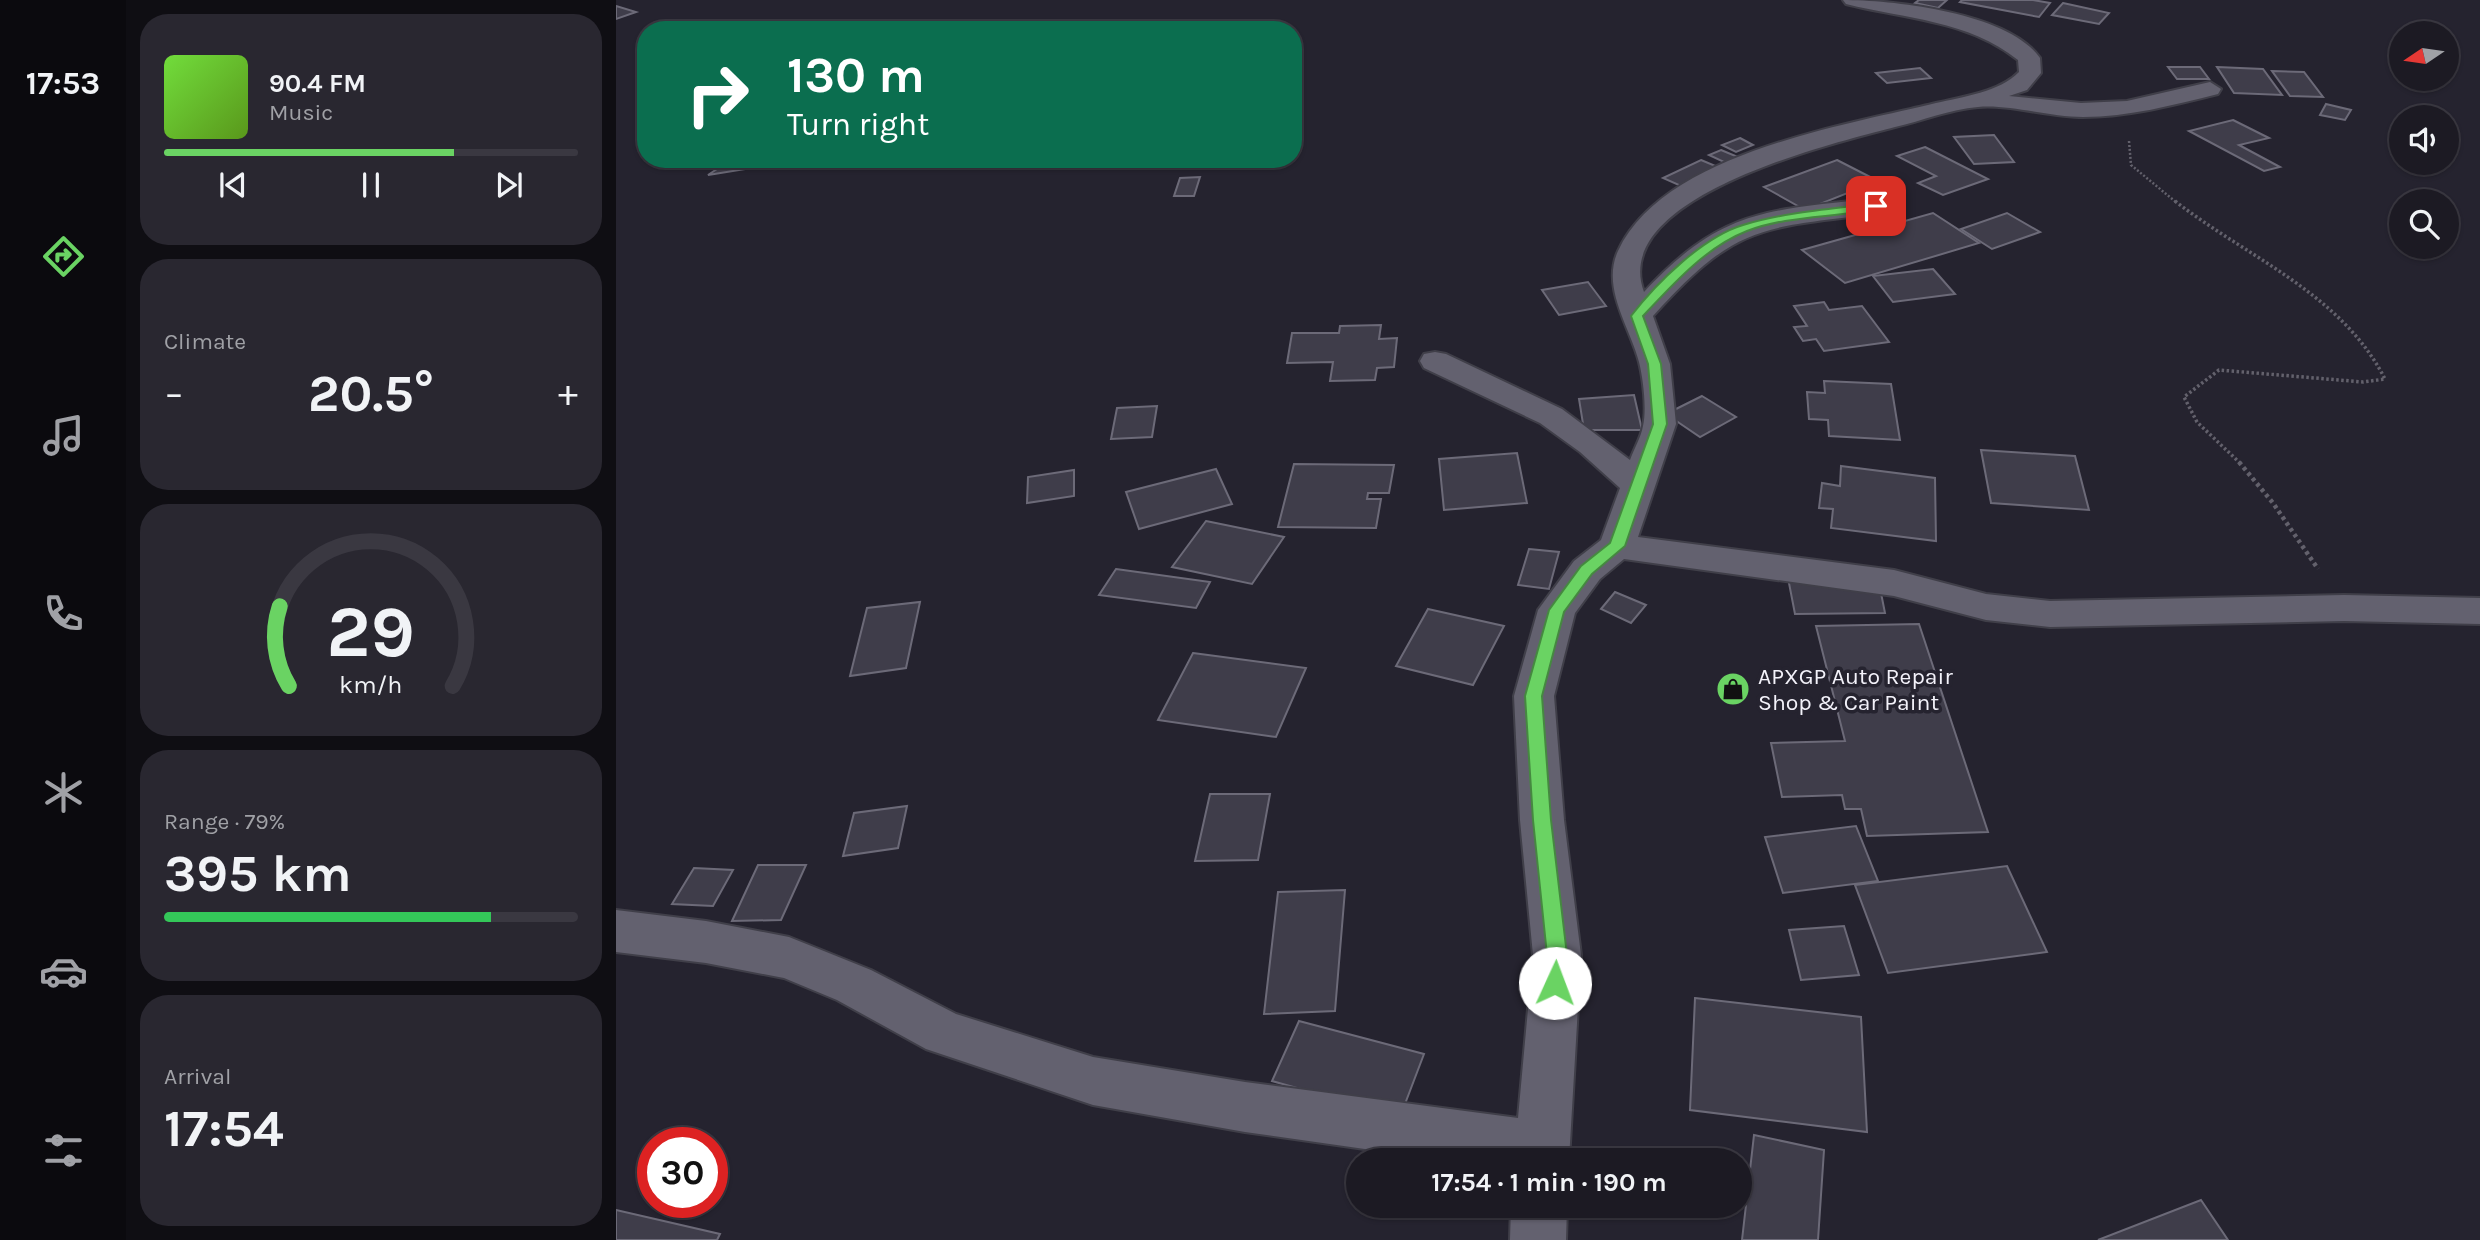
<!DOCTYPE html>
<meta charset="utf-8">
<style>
:root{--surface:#1c1a23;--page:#292730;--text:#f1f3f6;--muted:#a0a1a6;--line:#3a3841;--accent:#6ad363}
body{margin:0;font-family:Karla,sans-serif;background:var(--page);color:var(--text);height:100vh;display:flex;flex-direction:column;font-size:26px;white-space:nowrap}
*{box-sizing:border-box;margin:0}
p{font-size:23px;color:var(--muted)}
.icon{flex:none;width:38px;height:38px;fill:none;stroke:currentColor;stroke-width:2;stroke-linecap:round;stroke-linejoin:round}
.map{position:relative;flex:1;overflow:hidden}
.sheet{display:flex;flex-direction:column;gap:14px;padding:14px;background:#0f0e13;width:490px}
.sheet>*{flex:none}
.top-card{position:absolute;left:21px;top:21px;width:665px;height:147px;border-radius:28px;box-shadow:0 2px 5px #0004,0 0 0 2px var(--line);background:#0b6e4f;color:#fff;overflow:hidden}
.needle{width:46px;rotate:257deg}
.controls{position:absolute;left:1773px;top:21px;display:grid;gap:14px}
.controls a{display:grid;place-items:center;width:70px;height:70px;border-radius:50%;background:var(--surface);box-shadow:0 2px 5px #0004,0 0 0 2px var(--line);font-size:35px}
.speed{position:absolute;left:21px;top:1127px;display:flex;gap:14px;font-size:35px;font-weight:700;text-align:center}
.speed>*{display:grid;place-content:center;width:91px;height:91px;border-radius:50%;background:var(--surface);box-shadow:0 2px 5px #0004,0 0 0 2px var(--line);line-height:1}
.speed .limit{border:10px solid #d22;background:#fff;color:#111}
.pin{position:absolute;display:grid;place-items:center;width:60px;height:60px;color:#fff;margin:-30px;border-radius:14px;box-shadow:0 4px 10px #0006}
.me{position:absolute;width:77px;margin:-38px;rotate:2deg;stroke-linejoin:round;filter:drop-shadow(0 0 5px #0008)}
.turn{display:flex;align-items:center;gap:24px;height:147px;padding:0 35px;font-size:32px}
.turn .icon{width:91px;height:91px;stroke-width:2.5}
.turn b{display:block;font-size:49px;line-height:60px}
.big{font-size:52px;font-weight:700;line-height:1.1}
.sheet .card{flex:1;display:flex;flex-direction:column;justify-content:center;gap:10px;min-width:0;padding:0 24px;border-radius:28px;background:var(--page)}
.sheet .dial{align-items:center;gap:0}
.dial svg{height:182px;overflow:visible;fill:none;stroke:var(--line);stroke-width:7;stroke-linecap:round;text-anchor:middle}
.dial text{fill:var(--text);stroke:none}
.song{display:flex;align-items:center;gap:21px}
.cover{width:84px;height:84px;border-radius:10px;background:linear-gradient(135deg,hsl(100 70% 55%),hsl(90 70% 35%))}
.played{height:7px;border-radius:4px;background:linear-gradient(90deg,var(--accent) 70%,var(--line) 70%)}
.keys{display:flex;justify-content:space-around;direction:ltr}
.heat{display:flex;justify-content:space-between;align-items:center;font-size:38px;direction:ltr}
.charge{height:10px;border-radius:5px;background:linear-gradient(90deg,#34c759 79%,var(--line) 0)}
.trip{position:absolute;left:730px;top:1148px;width:406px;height:70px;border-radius:35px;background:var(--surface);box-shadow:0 2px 5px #0004,0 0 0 2px var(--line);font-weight:700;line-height:70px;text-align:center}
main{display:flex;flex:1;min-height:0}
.tab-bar{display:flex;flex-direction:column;width:126px;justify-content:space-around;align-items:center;background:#0b0a0e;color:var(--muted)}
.tab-bar .icon{width:49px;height:49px}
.tab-bar .current{color:var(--accent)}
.tab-bar b{font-size:32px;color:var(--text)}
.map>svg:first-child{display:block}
.building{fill:#3f3d4a;stroke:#6c6a78;stroke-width:2}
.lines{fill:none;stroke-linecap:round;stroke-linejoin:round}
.minor-casing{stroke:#403f49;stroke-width:4}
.path-far2{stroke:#63616c;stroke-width:2.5;stroke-dasharray:2 2;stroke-linecap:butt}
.path-far1{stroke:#63616c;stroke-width:3.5;stroke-dasharray:2.5 2.5;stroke-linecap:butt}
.path{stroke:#63616c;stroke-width:4.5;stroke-dasharray:3.5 3.5;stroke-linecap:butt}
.minor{fill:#63616f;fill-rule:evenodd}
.route{fill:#6ad363;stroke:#458940;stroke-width:2}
.labels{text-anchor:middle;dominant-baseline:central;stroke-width:7;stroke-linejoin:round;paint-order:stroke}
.poi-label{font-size:23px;fill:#f3f2fa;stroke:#25232f;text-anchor:start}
</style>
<main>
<nav class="tab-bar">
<b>17:53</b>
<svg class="icon current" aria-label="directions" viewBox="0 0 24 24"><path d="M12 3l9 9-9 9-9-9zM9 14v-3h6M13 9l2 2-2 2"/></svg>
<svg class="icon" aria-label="music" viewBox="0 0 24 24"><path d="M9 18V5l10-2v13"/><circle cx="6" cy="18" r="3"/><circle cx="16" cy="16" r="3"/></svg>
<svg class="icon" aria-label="phone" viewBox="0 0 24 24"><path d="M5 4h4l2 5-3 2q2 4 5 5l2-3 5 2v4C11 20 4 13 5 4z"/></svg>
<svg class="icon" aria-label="climate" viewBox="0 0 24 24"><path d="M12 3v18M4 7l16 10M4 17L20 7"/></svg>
<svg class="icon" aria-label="car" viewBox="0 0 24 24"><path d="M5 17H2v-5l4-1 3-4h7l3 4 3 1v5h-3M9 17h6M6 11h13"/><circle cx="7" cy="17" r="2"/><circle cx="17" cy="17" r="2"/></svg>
<svg class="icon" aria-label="filters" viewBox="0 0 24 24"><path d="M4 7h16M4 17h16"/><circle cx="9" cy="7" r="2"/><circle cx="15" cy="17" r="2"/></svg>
</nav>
<section class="sheet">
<div class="card">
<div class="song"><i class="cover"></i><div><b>90.4 FM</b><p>Music</p></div></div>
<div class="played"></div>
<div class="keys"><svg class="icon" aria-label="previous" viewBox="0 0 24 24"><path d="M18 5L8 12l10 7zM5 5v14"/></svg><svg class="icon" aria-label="pause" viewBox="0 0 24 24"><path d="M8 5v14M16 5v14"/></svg><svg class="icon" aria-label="next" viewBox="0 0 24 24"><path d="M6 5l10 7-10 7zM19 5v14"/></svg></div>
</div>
<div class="card"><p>Climate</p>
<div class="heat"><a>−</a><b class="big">20.5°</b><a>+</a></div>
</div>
<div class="card dial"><svg viewBox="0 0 100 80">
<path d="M14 69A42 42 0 1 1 86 69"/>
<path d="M14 69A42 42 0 0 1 10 34" stroke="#6ad363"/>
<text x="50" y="56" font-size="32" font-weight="700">29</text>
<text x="50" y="72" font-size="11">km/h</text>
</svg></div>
<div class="card"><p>Range · 79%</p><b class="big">395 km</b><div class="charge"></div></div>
<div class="card"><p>Arrival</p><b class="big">17:54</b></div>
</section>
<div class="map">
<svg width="1864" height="1240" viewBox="0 0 1864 1240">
<rect width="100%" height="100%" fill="#25232f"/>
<g class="building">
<path d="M1303,0H1331L1322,8L1299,3Z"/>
<path d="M1346,0H1417L1434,3L1423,17L1344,2Z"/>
<path d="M1447,3L1493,13L1483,24L1436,15Z"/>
<path d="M0,6L20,12L0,19Z"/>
<path d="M1552,67H1584L1593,79H1561Z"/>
<path d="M1601,67L1647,69L1666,95L1618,93Z"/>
<path d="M1304,68L1315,78L1271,83L1260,73Z"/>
<path d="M1656,71L1688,72L1707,97L1674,96Z"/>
<path d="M1710,104L1735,110L1729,120L1704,115Z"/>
<path d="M1617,120L1653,138L1623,145L1664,167L1648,171L1573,131Z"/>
<path d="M1378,135L1398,162L1358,164L1338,137Z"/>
<path d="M1124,138L1137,145L1120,152L1106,145Z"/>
<path d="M1309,147L1372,179L1327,195L1302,183L1320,176L1281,156Z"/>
<path d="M1105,150L1122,157L1110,163L1093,155Z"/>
<path d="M116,159H162L154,165L92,175Z"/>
<path d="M1085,160L1102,167L1065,186L1047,178Z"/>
<path d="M1221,160L1262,181L1189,210L1148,187Z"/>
<path d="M584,177L578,196H558L564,178Z"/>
<path d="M1317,213L1363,243L1229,283L1186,250Z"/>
<path d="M1391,213L1424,232L1376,249L1345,229Z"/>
<path d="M1317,269L1339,294L1277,302L1257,276Z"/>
<path d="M972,282L990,306L943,315L926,290Z"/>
<path d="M1208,302L1213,310L1246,306L1273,342L1208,351L1200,339L1187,341L1178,327L1191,326L1178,306Z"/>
<path d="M765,325L763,339L781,338L778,367L761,368L759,380L714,381L717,362L671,363L676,333H723L724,326Z"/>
<path d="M1208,381L1275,384L1284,440L1213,436L1212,420L1193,419L1191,392L1209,393Z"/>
<path d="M1018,395L1026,430H968L963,399Z"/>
<path d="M1086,396L1120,417L1084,437L1050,414Z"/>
<path d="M541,406L536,437L495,439L501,408Z"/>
<path d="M1365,450L1459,456L1473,510L1375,503Z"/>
<path d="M901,453L911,503L828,510L823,459Z"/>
<path d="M678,464L778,465L773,493H752L751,499H765L760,528L662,527Z"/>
<path d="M1225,466L1319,478L1320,541L1215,528L1217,509L1203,508L1206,483L1224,486Z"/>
<path d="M600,469L616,504L523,529L510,492Z"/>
<path d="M458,470V496L411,503L412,477Z"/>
<path d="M590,521L668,537L636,584L556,567Z"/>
<path d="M913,549L943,552L933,589L902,585Z"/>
<path d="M500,569L594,582L580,608L483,595Z"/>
<path d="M1172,578L1265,593L1269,613L1179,614Z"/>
<path d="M999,592L1030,605L1015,623L985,609Z"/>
<path d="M304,602L290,668L234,676L251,608Z"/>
<path d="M812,609L888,626L857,685L780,666Z"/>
<path d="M1303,624L1372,832L1251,836L1245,809H1229L1226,795L1166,797L1155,743L1229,741L1200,626Z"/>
<path d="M577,653L690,668L660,737L542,720Z"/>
<path d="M594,794H654L642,860L579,861Z"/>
<path d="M291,806L282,848L227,856L238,813Z"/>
<path d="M1240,826L1262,881L1167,893L1149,837Z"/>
<path d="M142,865H190L165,920L116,921Z"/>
<path d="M1391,866L1431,952L1272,973L1239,885Z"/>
<path d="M78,868L117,870L97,906L56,904Z"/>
<path d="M729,890L719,1011L648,1014L662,892Z"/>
<path d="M1228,926L1243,975L1185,980L1173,930Z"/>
<path d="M1079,998L1245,1017L1251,1132L1074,1110Z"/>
<path d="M683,1021L808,1054L784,1117L656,1081Z"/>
<path d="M1138,1135L1208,1150L1202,1240H1126Z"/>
<path d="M1585,1200L1612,1240H1482Z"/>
<path d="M0,1210L104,1234L101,1240H0Z"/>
</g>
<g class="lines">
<defs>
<g id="minor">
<path d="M1227,0C1278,0 1393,13 1424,58L1425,73L1411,90L1393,96L1465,103L1511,101L1594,82L1605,89L1602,94C1557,105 1513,117 1467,117C1434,117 1392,104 1362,107C1334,109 1306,121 1279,127C1219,143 992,196 1028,292C1107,207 1152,211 1260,198L1269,200L1273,206L1269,212L1260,214C1143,228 1119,225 1037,316L1054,364L1060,424L1022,537L1278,570L1370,594L1434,601L1728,595L1864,598V624L1728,621L1434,627L1370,620L1278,596L1008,559L984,579L959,613L938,696L948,820L965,955L953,1160H826L629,1132L477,1105L310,1049L221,1000L168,978L90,963L0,952V910L90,921L173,937L255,970L340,1014L477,1057L629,1082L902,1118L917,955L904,820L898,696L922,610L958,561L985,540L1004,488L964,452L924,423L808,368L804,361L808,354L819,352L830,354L946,409L1014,460C1018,449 1025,437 1027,426C1031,409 1027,378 1023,362C1014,327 985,288 1002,251C1047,154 1226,126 1320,103C1346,97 1384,92 1403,72L1402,60C1352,20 1290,19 1230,4Z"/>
<path d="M895,1206H951L950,1240H894Z"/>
</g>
</defs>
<use href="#minor" class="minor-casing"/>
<path class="path-far2" d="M1513,141L1515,165L1561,203"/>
<path class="path-far1" d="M1559,201C1632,258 1725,293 1769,379L1747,382L1603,370L1568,397L1581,422L1625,464"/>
<path class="path" d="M1623,462L1657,503L1702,569"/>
<use href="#minor" class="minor"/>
</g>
<path class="route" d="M1260,203L1266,206L1264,208C1221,218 1172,215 1131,231C1090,247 1057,284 1027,316L1045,364L1051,424L1009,546L976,574L948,612L926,696L935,820L951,955L946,989L939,992L932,989L929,983L931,955L917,820L909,696L933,610L965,566L994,543L1037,424L1032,364L1015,316C1040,283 1087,237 1127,225C1170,212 1216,209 1260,203Z"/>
<defs>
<symbol id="shop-disc" viewBox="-11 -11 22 22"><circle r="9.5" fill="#6ad363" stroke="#25232f"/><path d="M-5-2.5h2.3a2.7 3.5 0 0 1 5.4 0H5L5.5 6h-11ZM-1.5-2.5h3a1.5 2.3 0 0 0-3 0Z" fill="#111"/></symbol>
</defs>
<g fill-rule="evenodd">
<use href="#shop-disc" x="1098" y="670" width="38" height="38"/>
</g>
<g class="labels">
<g class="poi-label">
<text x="1142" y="676">APXGP Auto Repair<tspan x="1142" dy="26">Shop &amp; Car Paint</tspan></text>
</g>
</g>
</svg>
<div class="controls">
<a><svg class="needle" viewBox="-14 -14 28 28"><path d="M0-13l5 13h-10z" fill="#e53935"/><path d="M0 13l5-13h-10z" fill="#a0a1a6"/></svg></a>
<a><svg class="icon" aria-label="sound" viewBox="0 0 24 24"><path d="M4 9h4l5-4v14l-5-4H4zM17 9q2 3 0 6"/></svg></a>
<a><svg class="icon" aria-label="search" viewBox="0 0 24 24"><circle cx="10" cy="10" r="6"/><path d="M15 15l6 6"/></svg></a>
</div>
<div class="speed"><div class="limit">30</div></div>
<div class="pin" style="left:1260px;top:206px;background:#d93025"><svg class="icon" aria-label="arrive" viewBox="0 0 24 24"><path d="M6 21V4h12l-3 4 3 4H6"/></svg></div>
<svg class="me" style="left:939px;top:983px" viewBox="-20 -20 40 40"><circle r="19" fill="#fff"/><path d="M0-13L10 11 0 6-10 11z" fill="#6ad363"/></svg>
<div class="trip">17:54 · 1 min · 190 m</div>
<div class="top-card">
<div class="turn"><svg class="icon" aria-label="right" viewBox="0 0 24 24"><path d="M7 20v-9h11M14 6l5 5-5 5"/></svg><div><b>130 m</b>Turn right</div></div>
</div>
</div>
</main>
